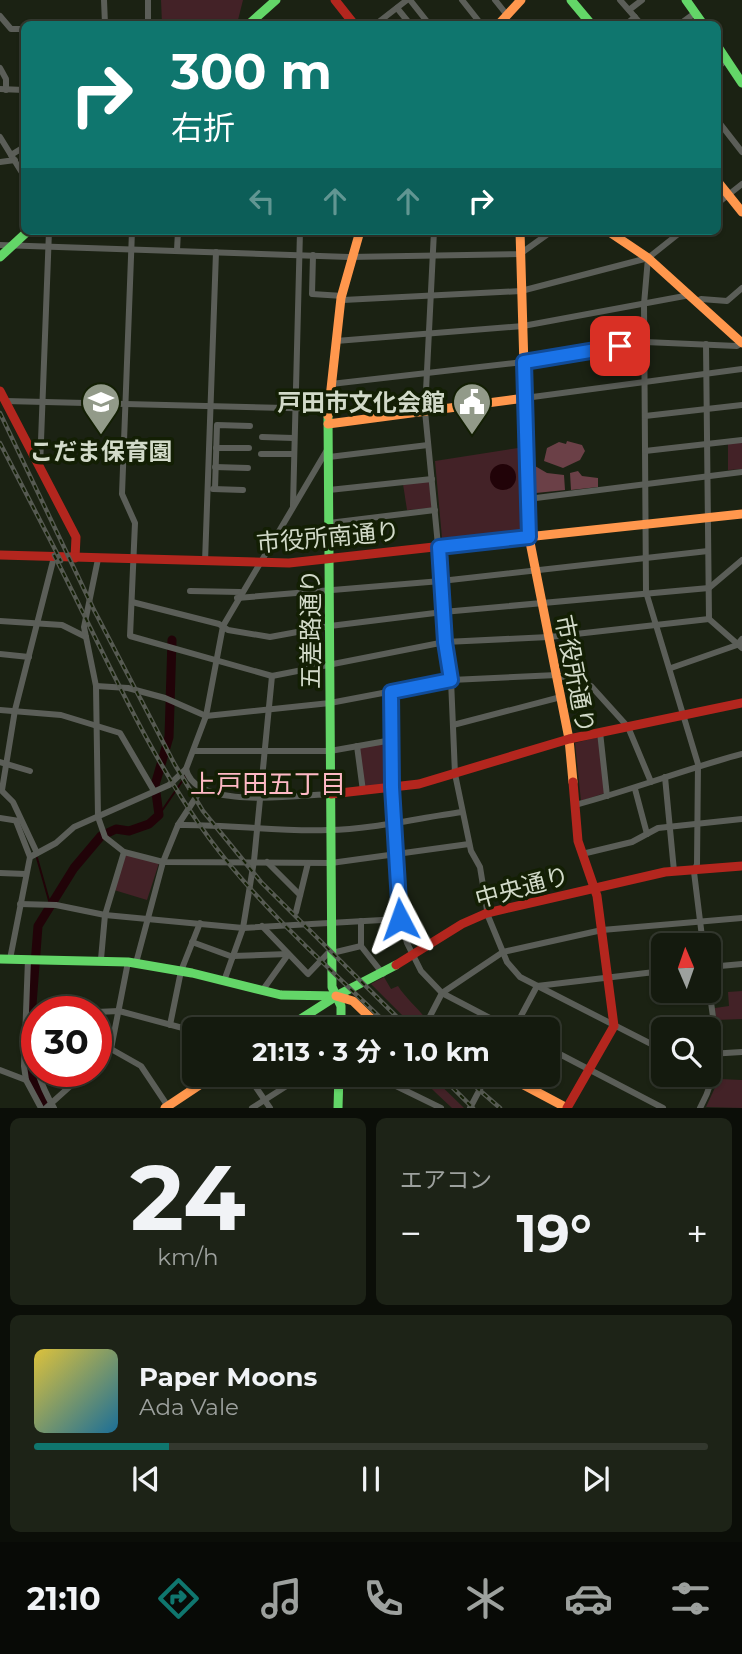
<!DOCTYPE html>
<html lang="ja">
<meta charset="utf-8">
<style>
:root{--surface:#141a0e;--page:#1d2317;--text:#f1f3f6;--muted:#9da19e;--line:#33382e;--accent:#0f766e}
body{margin:0;font-family:Montserrat,"Noto Sans JP",sans-serif;background:var(--page);color:var(--text);height:100vh;display:flex;flex-direction:column;font-size:26px;white-space:nowrap}
*{box-sizing:border-box;margin:0}
p{font-size:23px;color:var(--muted)}
.icon{flex:none;width:38px;height:38px;fill:none;stroke:currentColor;stroke-width:2;stroke-linecap:round;stroke-linejoin:round}
.map{position:relative;height:1108px;overflow:hidden}
.details{display:flex;flex-direction:column;gap:10px;padding:10px;background:#0b0e08;flex:1}
.details>*{flex:none}
.banner{position:absolute;left:21px;top:21px;width:700px;height:214px;border-radius:10px;box-shadow:0 2px 5px #0004,0 0 0 2px var(--line);background:#0f766e;color:#fff;overflow:hidden}
.needle{width:46px;rotate:358deg}
.tools{position:absolute;left:651px;top:933px;display:grid;gap:14px}
.tools a{display:grid;place-items:center;width:70px;height:70px;border-radius:10px;background:var(--surface);box-shadow:0 2px 5px #0004,0 0 0 2px var(--line);font-size:35px}
.speed{position:absolute;left:21px;top:996px;display:flex;gap:14px;font-size:35px;font-weight:700;text-align:center}
.speed>*{display:grid;place-content:center;width:91px;height:91px;border-radius:50%;background:var(--surface);box-shadow:0 2px 5px #0004,0 0 0 2px var(--line);line-height:1}
.speed .limit{border:10px solid #d22;background:#fff;color:#111}
.pin{position:absolute;display:grid;place-items:center;width:60px;height:60px;color:#fff;margin:-30px;border-radius:14px;box-shadow:0 4px 10px #0006}
.me{position:absolute;width:77px;margin:-38px;rotate:356deg;stroke-linejoin:round;filter:drop-shadow(0 0 5px #0008)}
.turn{display:flex;align-items:center;gap:24px;height:147px;padding:0 35px;font-size:32px}
.turn .icon{width:91px;height:91px;stroke-width:2.5}
.turn b{display:block;font-size:49px;line-height:60px}
.lanes{display:flex;align-items:center;height:66px;padding:0 35px;background:#0003;justify-content:center;gap:35px;direction:ltr}
.lanes .off{opacity:.35}
.big{font-size:52px;font-weight:700;line-height:1.1}
.details .widget{flex:1;display:flex;flex-direction:column;justify-content:center;gap:10px;min-width:0;padding:0 24px;border-radius:10px;background:var(--page)}
.details .dial{align-items:center;gap:0}
.dial b{font-size:91px;line-height:1}
.song{display:flex;align-items:center;gap:21px}
.cover{width:84px;height:84px;border-radius:10px;background:linear-gradient(135deg,hsl(50 70% 55%),hsl(200 70% 35%))}
.played{height:7px;border-radius:4px;background:linear-gradient(90deg,var(--accent) 20%,var(--line) 20%)}
.keys{display:flex;justify-content:space-around;direction:ltr}
.heat{display:flex;justify-content:space-between;align-items:center;font-size:38px;direction:ltr}
.details .tiles{flex:1;display:grid;gap:10px;grid-template-columns:1fr 1fr}
.widget:last-child{grid-column:span 2}
.trip{position:absolute;left:182px;top:1017px;width:378px;height:70px;border-radius:10px;background:var(--surface);box-shadow:0 2px 5px #0004,0 0 0 2px var(--line);font-weight:700;line-height:70px;text-align:center}
.dock{display:flex;height:112px;justify-content:space-around;align-items:center;background:#080a06;color:var(--muted)}
.dock .icon{width:49px;height:49px}
.dock .on{color:var(--accent)}
.dock b{font-size:32px;color:var(--text)}
.map>svg:first-child{display:block}
.green{fill:#432227}
.forest{fill:#6b4047}
.water{fill:#210308}
.lines{fill:none;stroke-linecap:round;stroke-linejoin:round}
.stream{stroke:#210308;stroke-width:2}
.river{stroke:#210308;stroke-width:9}
.street{stroke:#5b5e58;stroke-width:6}
.fast{stroke:#63d668;stroke-width:9}
.slow{stroke:#ff974d;stroke-width:9}
.jam{stroke:#b3261e;stroke-width:9}
.rail-casing{stroke:#565a52;stroke-width:4.5}
.rail{stroke:#131f04;stroke-width:2;stroke-dasharray:5;stroke-linecap:butt}
.route-casing{stroke:#114b97;stroke-width:18}
.route{stroke:#1a73e8;stroke-width:12}
.labels{text-anchor:middle;dominant-baseline:central;stroke-width:7;stroke-linejoin:round;paint-order:stroke}
.poi-label{font-size:24px;font-weight:bold;fill:#d2dac9;stroke:#131f04;text-anchor:end}
.street-label{font-size:24px;fill:#d2dac9;stroke:#131f04}
.neighbourhood-label{font-size:26px;fill:#feb9c5;stroke:#131f04}
</style>
<div class="map">
<svg width="742" height="1108" viewBox="0 0 742 1108">
<rect width="100%" height="100%" fill="#1b2213"/>
<g class="green">
<path d="M161,0H243L238,20L232,24H162Z"/>
<path d="M742,441V469L728,470V442Z"/>
<path d="M518,448L522,530L442,538L435,461Z"/>
<path d="M429,481L432,508L407,510L403,484Z"/>
<path d="M599,737L605,793L581,801L575,743Z"/>
<path d="M390,742L389,784L364,787L359,747Z"/>
<path d="M126,854L159,863L147,900L114,890Z"/>
<path d="M384,977L391,989L398,986C408,1002 424,1012 432,1029H416L371,984Z"/>
<path d="M742,991V1019L716,1020L715,1008L729,1006L728,992Z"/>
<path d="M417,1075H430L464,1108H452Z"/>
<path d="M719,1079L742,1080V1108L706,1107Z"/>
</g>
<g class="forest">
<path d="M567,441L582,445L585,451L580,460L563,468L544,461L547,448L559,442L566,444Z"/>
<path d="M535,466L547,473L564,475L565,490L536,493Z"/>
<path d="M578,471L582,476L598,478V487L571,490L570,473Z"/>
</g>
<circle class="water" cx="503" cy="477" r="13"/>
<g class="lines">
<g class="stream">
<path d="M159,815L187,774"/>
<path d="M37,858L50,904"/>
</g>
<path class="river" d="M48,1108L34,1084L28,1057L38,926L74,868L101,836L116,829L129,831L149,824L159,815L155,785L169,737L172,640"/>
<g class="street">
<path d="M104,0L105,24"/>
<path d="M148,0V24"/>
<path d="M410,0L429,24"/>
<path d="M462,0L481,24"/>
<path d="M495,0L507,15"/>
<path d="M620,0L641,24"/>
<path d="M397,8L410,24"/>
<path d="M629,10L642,0"/>
<path d="M0,16L11,29H24"/>
<path d="M376,24L407,0"/>
<path d="M626,24L635,17"/>
<path d="M680,24L695,13"/>
<path d="M718,67L726,60"/>
<path d="M0,68L6,79V90"/>
<path d="M0,89L24,90"/>
<path d="M718,121L742,152"/>
<path d="M0,137L24,176"/>
<path d="M11,155L24,147"/>
<path d="M0,162L15,160"/>
<path d="M718,203L742,184"/>
<path d="M132,231L122,494L135,523L130,636L272,676L445,642L549,637L709,619"/>
<path d="M434,231L425,411L451,680L455,774L471,851L480,867L488,916L507,962L520,977L663,1050"/>
<path d="M0,245L349,257L520,254L552,231"/>
<path d="M177,250L178,231"/>
<path d="M313,255L312,294L343,296"/>
<path d="M648,258L644,304L646,592L698,764L697,864L694,872L703,945"/>
<path d="M343,300L521,291L648,258L682,231"/>
<path d="M697,302L701,299L727,301L742,288"/>
<path d="M336,341L523,326L690,295"/>
<path d="M706,344L709,619L742,648"/>
<path d="M331,384L524,362L645,342L737,346L742,343"/>
<path d="M525,398L742,369"/>
<path d="M5,401L329,409"/>
<path d="M645,416L742,405"/>
<path d="M262,437L293,438"/>
<path d="M216,448H249"/>
<path d="M645,451L742,440"/>
<path d="M261,454H293"/>
<path d="M329,457L428,445"/>
<path d="M40,467L49,231"/>
<path d="M215,467L248,468"/>
<path d="M213,489L243,490"/>
<path d="M215,489L217,425L250,426"/>
<path d="M329,490L432,479"/>
<path d="M528,499L742,472"/>
<path d="M293,506L300,231"/>
<path d="M329,523L435,510"/>
<path d="M98,559L84,627L96,686L98,817L105,837L124,852L163,862L331,863L469,844"/>
<path d="M205,562L216,252"/>
<path d="M190,591L240,592"/>
<path d="M237,598L441,581L708,551"/>
<path d="M132,602L219,624L228,630L270,637L330,626L443,612L709,588L742,560"/>
<path d="M0,621L62,625L86,637"/>
<path d="M0,654L29,657"/>
<path d="M671,668L737,645L742,639"/>
<path d="M96,686L128,688L165,698L206,716L330,703L451,680L557,675L591,686L628,727L651,782"/>
<path d="M391,692L392,787L400,919L407,943L421,971L442,993L511,1029"/>
<path d="M0,710L61,715L120,733L154,791"/>
<path d="M453,725L561,697"/>
<path d="M600,732L607,796"/>
<path d="M357,746L363,791"/>
<path d="M194,751H330L392,740"/>
<path d="M0,762L30,771"/>
<path d="M186,769C195,811 298,795 331,794"/>
<path d="M665,777L674,871"/>
<path d="M0,789L13,802L37,853"/>
<path d="M635,789L647,834"/>
<path d="M2,790L15,710L54,557"/>
<path d="M575,805C632,790 685,769 742,754"/>
<path d="M0,818L19,821"/>
<path d="M16,821L30,857"/>
<path d="M178,825C228,824 277,832 328,830C373,829 418,818 462,812"/>
<path d="M582,854L632,842L658,828L742,819"/>
<path d="M267,862L300,895"/>
<path d="M0,873L26,874"/>
<path d="M20,904L56,905L105,915L243,928L400,919"/>
<path d="M296,912L308,863"/>
<path d="M361,921V946"/>
<path d="M262,926L308,974L331,950"/>
<path d="M192,942L233,957"/>
<path d="M332,953L361,946L383,974"/>
<path d="M233,956L288,954"/>
<path d="M10,959L30,857L56,843L74,827L169,785L186,769L206,716L223,626L327,450"/>
<path d="M28,959L24,1066L26,1080L41,1108"/>
<path d="M101,959L105,915L124,852"/>
<path d="M136,963L163,862L178,825L202,788"/>
<path d="M709,967L742,964"/>
<path d="M224,981L243,928L254,861L272,676"/>
<path d="M262,991L287,956"/>
<path d="M96,1012L119,1011L194,1031"/>
<path d="M37,1015C27,1048 37,1079 54,1108"/>
<path d="M170,1025L181,971L200,923"/>
<path d="M434,1029L427,1022L442,993L503,952L602,930L742,918"/>
<path d="M514,1029L537,986L663,971"/>
<path d="M548,1048L663,1108"/>
<path d="M111,1049L141,1066L169,1108"/>
<path d="M709,1054L742,1052"/>
<path d="M96,1063L111,1049L128,962"/>
<path d="M0,1070L26,1080"/>
<path d="M247,1074L270,1108"/>
<path d="M394,1085L400,1074"/>
<path d="M46,1108L87,1071"/>
<path d="M252,1108L299,1078L321,1075L394,1085L441,1108"/>
<path d="M470,1108L488,1074"/>
<path d="M700,1108C724,1065 715,1034 709,988"/>
</g>
<g class="fast">
<path d="M571,0L591,24"/>
<path d="M686,0L703,24"/>
<path d="M249,24L276,0"/>
<path d="M718,47L742,83"/>
<path d="M0,257L28,231"/>
<path d="M328,416L332,987L341,1006V1029"/>
<path d="M0,959L128,962L192,973L281,995L336,996L396,965"/>
<path d="M285,1029L335,997"/>
<path d="M338,1108L339,1074"/>
</g>
<g class="slow">
<path d="M499,24L521,0"/>
<path d="M718,182L742,212"/>
<path d="M520,231L529,537L569,739L573,782"/>
<path d="M608,231L648,258L742,343"/>
<path d="M328,416L341,298L360,231"/>
<path d="M328,424L525,398"/>
<path d="M452,545L742,514"/>
<path d="M336,996L353,1001L382,1029"/>
<path d="M503,1074L567,1108"/>
<path d="M165,1108L216,1074"/>
</g>
<g class="jam">
<path d="M335,0L354,24"/>
<path d="M0,391L76,537L75,558"/>
<path d="M0,555L289,563L452,545"/>
<path d="M331,794L419,784L569,739L742,703"/>
<path d="M396,965L462,924L487,913L665,872L742,866"/>
<path d="M567,1108L614,1026L597,896L578,841L573,782"/>
</g>
<defs>
<g id="rail">
<path d="M0,413L93,608L175,765L203,811L261,882L409,1029"/>
<path d="M0,443L61,561"/>
<path d="M54,555C103,650 146,752 209,838C261,909 330,968 392,1029"/>
<path d="M439,1074L473,1108"/>
<path d="M461,1074L500,1108"/>
</g>
</defs>
<use href="#rail" class="rail-casing"/>
<use href="#rail" class="rail"/>
</g>
<g class="lines">
<defs>
<path id="route" d="M400,919L392,787L391,692L451,680L445,642L439,547L529,537L524,362L620,346"/>
</defs>
<use href="#route" class="route-casing"/>
<use href="#route" class="route"/>
</g>
<defs>
<symbol id="school-pin" viewBox="-11 -11 22 30"><path d="M0 17L-7.5 6A9.5 9.5 0 1 1 7.5 6Z" fill="#929a89" stroke="#131f04"/><path d="M0-5L7-2L0 1L-7-2ZM-4 1L0 2.5L4 1V4Q0 6-4 4Z" fill="#fff"/></symbol>
<symbol id="civic-pin" viewBox="-11 -11 22 30"><path d="M0 17L-7.5 6A9.5 9.5 0 1 1 7.5 6Z" fill="#929a89" stroke="#131f04"/><path d="M-.6-6.5H3V-4.5H.6V-3L4-1V1h2V6H-6V1h2V-1L-.6-3ZM-1.2 2.5V6h2.4V2.5Z" fill="#fff"/></symbol>
</defs>
<g fill-rule="evenodd">
<use href="#school-pin" x="79" y="380" width="44" height="60"/>
<use href="#civic-pin" x="450" y="380" width="44" height="60"/>
</g>
<g class="labels">
<g class="poi-label">
<text x="445" y="402">戸田市文化会館</text>
<text x="101" y="451" text-anchor="middle">こだま保育園</text>
</g>
<g class="street-label">
<text transform="translate(328 537) rotate(-5)">市役所南通り</text>
<text transform="translate(310 629) rotate(-90)">五差路通り</text>
<text transform="translate(575 674) rotate(79)">市役所通り</text>
<text transform="translate(522 887) rotate(-15)">中央通り</text>
</g>
<g class="neighbourhood-label">
<text x="268" y="784">上戸田五丁目</text>
</g>
</g>
</svg>
<div class="tools">
<a><svg class="needle" viewBox="-14 -14 28 28"><path d="M0-13l5 13h-10z" fill="#e53935"/><path d="M0 13l5-13h-10z" fill="#9da19e"/></svg></a>
<a><svg class="icon" aria-label="search" viewBox="0 0 24 24"><circle cx="10" cy="10" r="6"/><path d="M15 15l6 6"/></svg></a>
</div>
<div class="speed"><div class="limit">30</div></div>
<div class="pin" style="left:620px;top:346px;background:#d93025"><svg class="icon" aria-label="arrive" viewBox="0 0 24 24"><path d="M6 21V4h12l-3 4 3 4H6"/></svg></div>
<svg class="me" style="left:400px;top:919px" viewBox="-20 -20 40 40"><path d="M0-17L14 15 0 8-14 15z" fill="#1a73e8" stroke="#fff" stroke-width="4"/></svg>
<div class="trip">21:13 · 3 分 · 1.0 km</div>
<div class="banner">
<div class="turn"><svg class="icon" aria-label="right" viewBox="0 0 24 24"><path d="M7 20v-9h11M14 6l5 5-5 5"/></svg><div><b>300 m</b>右折</div></div>
<div class="lanes"><svg class="icon off" aria-label="left" viewBox="0 0 24 24"><path d="M17 20v-9H6M10 6l-5 5 5 5"/></svg><svg class="icon off" aria-label="ahead" viewBox="0 0 24 24"><path d="M12 20V5M6 11l6-6 6 6"/></svg><svg class="icon off" aria-label="ahead" viewBox="0 0 24 24"><path d="M12 20V5M6 11l6-6 6 6"/></svg><svg class="icon" aria-label="right" viewBox="0 0 24 24"><path d="M7 20v-9h11M14 6l5 5-5 5"/></svg></div>
</div>
</div>
<section class="details">
<div class="tiles">
<div class="widget dial"><b>24</b><p>km/h</p></div>
<div class="widget"><p>エアコン</p>
<div class="heat"><a>−</a><b class="big">19°</b><a>+</a></div>
</div>
<div class="widget">
<div class="song"><i class="cover"></i><div><b>Paper Moons</b><p>Ada Vale</p></div></div>
<div class="played"></div>
<div class="keys"><svg class="icon" aria-label="previous" viewBox="0 0 24 24"><path d="M18 5L8 12l10 7zM5 5v14"/></svg><svg class="icon" aria-label="pause" viewBox="0 0 24 24"><path d="M8 5v14M16 5v14"/></svg><svg class="icon" aria-label="next" viewBox="0 0 24 24"><path d="M6 5l10 7-10 7zM19 5v14"/></svg></div>
</div>
</div>
</section>
<nav class="dock">
<b>21:10</b>
<svg class="icon on" aria-label="directions" viewBox="0 0 24 24"><path d="M12 3l9 9-9 9-9-9zM9 14v-3h6M13 9l2 2-2 2"/></svg>
<svg class="icon" aria-label="music" viewBox="0 0 24 24"><path d="M9 18V5l10-2v13"/><circle cx="6" cy="18" r="3"/><circle cx="16" cy="16" r="3"/></svg>
<svg class="icon" aria-label="phone" viewBox="0 0 24 24"><path d="M5 4h4l2 5-3 2q2 4 5 5l2-3 5 2v4C11 20 4 13 5 4z"/></svg>
<svg class="icon" aria-label="climate" viewBox="0 0 24 24"><path d="M12 3v18M4 7l16 10M4 17L20 7"/></svg>
<svg class="icon" aria-label="car" viewBox="0 0 24 24"><path d="M5 17H2v-5l4-1 3-4h7l3 4 3 1v5h-3M9 17h6M6 11h13"/><circle cx="7" cy="17" r="2"/><circle cx="17" cy="17" r="2"/></svg>
<svg class="icon" aria-label="filters" viewBox="0 0 24 24"><path d="M4 7h16M4 17h16"/><circle cx="9" cy="7" r="2"/><circle cx="15" cy="17" r="2"/></svg>
</nav>
